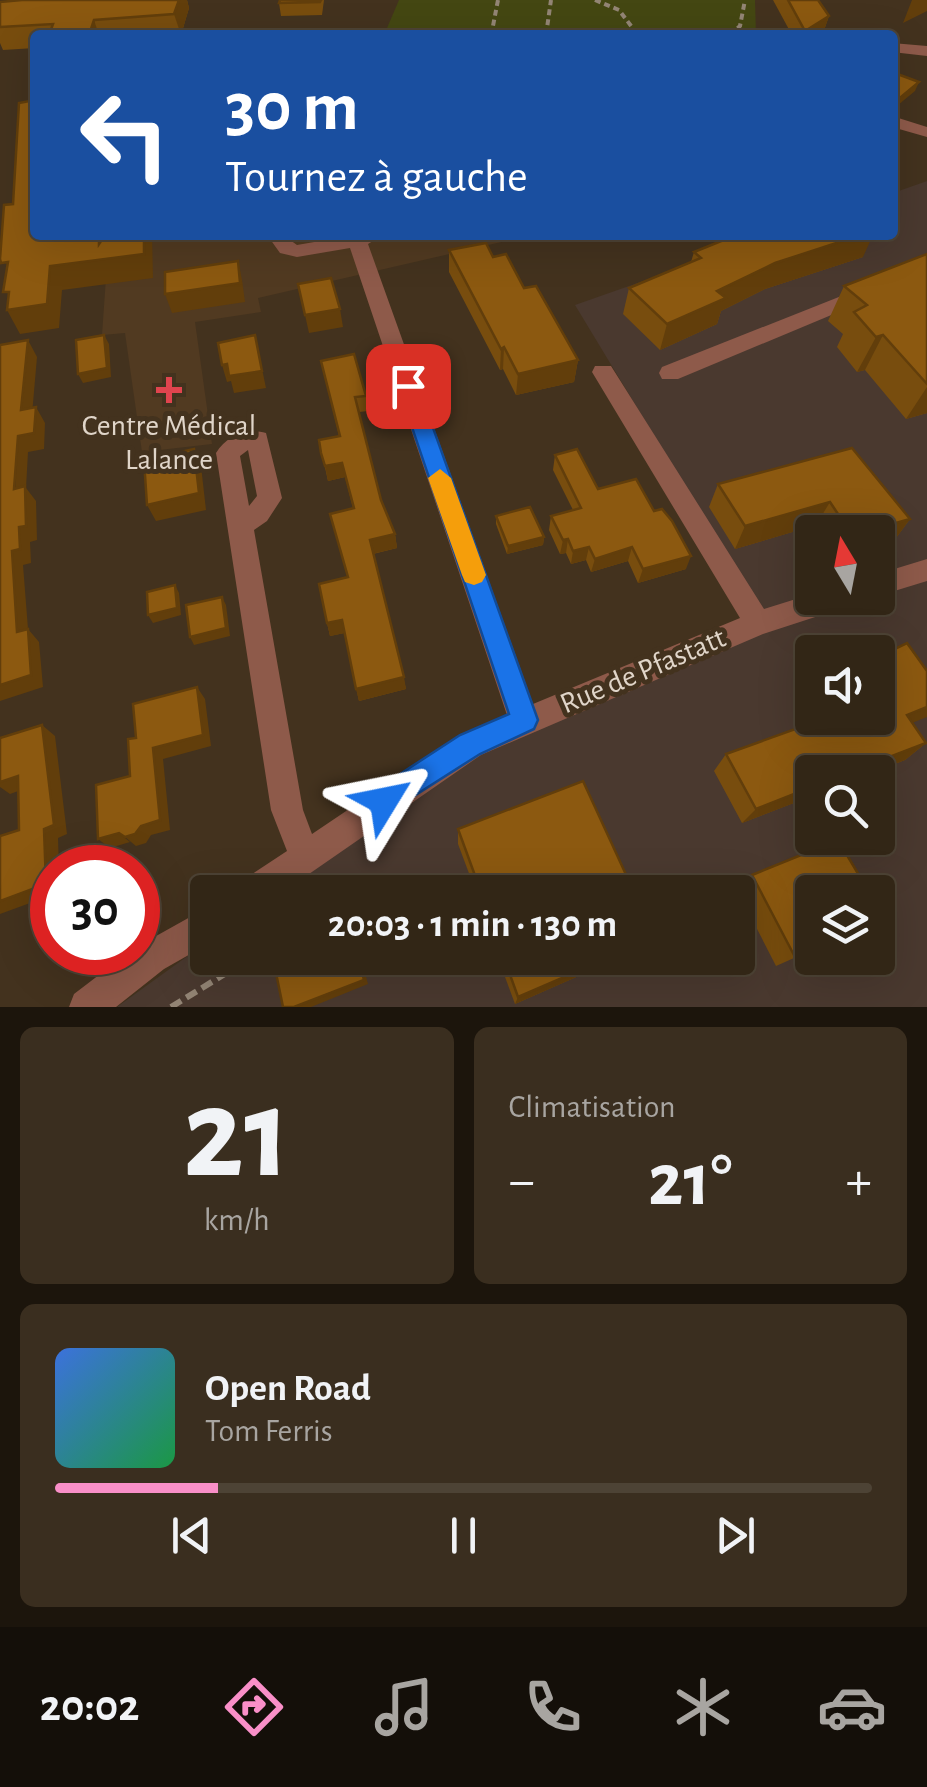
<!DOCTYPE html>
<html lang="fr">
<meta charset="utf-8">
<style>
:root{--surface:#322616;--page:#3a2e1f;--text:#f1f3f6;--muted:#a8a5a1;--line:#4d4335;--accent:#f98fc8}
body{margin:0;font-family:"Alegreya Sans",sans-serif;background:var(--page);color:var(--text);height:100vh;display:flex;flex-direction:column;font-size:38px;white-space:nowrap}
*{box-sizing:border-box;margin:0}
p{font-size:32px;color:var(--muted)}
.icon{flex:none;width:55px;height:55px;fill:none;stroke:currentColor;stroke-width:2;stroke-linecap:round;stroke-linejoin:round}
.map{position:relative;height:1007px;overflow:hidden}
.drawer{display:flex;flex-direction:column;gap:20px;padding:20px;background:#1c150c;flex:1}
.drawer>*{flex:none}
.hud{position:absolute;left:30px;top:30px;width:868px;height:210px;border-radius:10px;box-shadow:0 10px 40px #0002,0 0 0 2px var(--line);background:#1a4fa0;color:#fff;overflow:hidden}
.needle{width:65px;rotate:350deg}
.controls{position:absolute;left:795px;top:515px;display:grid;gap:20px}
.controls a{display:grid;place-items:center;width:100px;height:100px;border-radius:10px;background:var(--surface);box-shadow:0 10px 40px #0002,0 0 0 2px var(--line);font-size:50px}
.speed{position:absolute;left:30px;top:845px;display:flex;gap:20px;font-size:50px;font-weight:700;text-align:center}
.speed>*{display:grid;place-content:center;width:130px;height:130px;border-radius:50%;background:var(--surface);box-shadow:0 10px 40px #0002,0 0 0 2px var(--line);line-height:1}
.speed .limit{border:15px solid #d22;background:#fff;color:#111}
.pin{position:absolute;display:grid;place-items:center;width:85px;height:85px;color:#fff;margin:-42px;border-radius:20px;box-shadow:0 5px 15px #0006}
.me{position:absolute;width:110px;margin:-55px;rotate:55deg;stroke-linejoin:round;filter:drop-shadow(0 0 8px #0008)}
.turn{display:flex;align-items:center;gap:35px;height:210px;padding:0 30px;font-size:45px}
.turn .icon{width:130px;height:130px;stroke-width:2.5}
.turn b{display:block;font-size:70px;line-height:85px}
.big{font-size:75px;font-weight:600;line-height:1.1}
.drawer .tile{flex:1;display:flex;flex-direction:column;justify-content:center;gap:15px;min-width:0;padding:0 35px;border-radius:15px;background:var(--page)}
.drawer .dial{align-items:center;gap:0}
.dial b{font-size:130px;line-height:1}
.song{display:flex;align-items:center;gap:30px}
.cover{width:120px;height:120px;border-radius:15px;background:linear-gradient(135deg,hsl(220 70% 55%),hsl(140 70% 35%))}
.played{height:10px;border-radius:5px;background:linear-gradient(90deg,var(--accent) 20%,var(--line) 20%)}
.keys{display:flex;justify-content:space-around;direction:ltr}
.heat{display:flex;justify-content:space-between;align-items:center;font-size:55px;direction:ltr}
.drawer .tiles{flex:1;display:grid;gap:20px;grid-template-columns:1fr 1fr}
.tile:last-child{grid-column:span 2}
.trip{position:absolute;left:190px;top:875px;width:565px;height:100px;border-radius:10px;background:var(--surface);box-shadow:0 10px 40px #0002,0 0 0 2px var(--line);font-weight:600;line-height:100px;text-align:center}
.menu{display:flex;height:160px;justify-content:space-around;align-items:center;background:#140f09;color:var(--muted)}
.menu .icon{width:70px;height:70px}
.menu .on{color:var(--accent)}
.menu b{font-size:45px;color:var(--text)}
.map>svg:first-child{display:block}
.commercial{fill:#4a392f;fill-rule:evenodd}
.built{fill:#513a21}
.green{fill:#444712}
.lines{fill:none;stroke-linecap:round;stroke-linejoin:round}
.path-far1{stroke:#938575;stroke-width:4;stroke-dasharray:6 4;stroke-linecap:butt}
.path{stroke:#938575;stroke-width:6;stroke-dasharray:12 6;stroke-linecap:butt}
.minor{fill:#8e5a4a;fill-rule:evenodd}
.wall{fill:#784d0e}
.shaded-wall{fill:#623e0b}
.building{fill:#8c5910;stroke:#623e0b;stroke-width:2.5}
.route{fill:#1a73e8;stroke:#114b97;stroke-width:2.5}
.slow{fill:#f59e0b}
.health-dot{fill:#e0444e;stroke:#43321e;stroke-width:4}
.labels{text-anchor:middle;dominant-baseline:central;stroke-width:10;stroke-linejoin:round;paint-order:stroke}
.poi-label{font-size:30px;fill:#e0d5c9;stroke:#43321e}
.street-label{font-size:30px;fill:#e0d5c9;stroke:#43321e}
</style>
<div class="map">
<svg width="927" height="1007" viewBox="0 0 927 1007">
<rect width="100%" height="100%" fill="#43321e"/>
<path class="commercial" d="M927,181V1007H117L207,942L208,958H738V892H276L463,758L763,616L575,305L774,235H892L893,193ZM812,532H878V598H812ZM812,652H878V718H812ZM812,772H878V838H812ZM812,892H878V958H812Z"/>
<path class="built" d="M109,235H532L258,298L261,312L195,322L212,444L142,452L125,333L102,335Z"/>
<path class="green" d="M399,0H755L756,35H384Z"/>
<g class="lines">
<g class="path-far1">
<path d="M498,0L492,31L499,35"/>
<path d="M595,0L619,10L638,35"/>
<path d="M546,35L551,0"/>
<path d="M730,35L740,26L745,0"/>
</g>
<path class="path" d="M171,1007L251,958"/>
<g class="minor">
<path d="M892,43L927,46V56L892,52Z"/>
<path d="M892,116L927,127V137L892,127Z"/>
<path d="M273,235H294L290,240L297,245L355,235H383L368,244L533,704L740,618L592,372L595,366H611L764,609L812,594V598H852L849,606L763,634L481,755L283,892H239L243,880L287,851L271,810L216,453C226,436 247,427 266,433L282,498L267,521L254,530L303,810L312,834L459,735L507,715L350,248L297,257L280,253L270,239ZM248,450L257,496L249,506L240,456Z"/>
<path d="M927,262V275L678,379H662L659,373L662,367Z"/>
<path d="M927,559V581L878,596V574Z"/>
<path d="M208,907V944L164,969L116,1007H69L74,994L129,952H138L140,945Z"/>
</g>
</g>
<g class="wall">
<path d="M7,0H187L189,8L181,35H35V48L3,50L0,43V2L8,1Z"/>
<path d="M324,0L322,15L281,16L279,3Z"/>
<path d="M773,0H818L829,16L823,33L821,35H792Z"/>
<path d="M449,250L493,257L524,288L578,360L574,382L516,395L503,369L500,370L449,272Z"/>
<path d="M694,252L863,257L765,289L721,311L717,324L660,350L623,314L629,288L691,262Z"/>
<path d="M927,254V413L906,419L865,370L857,372L837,347L843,334L828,321L844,286Z"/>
<path d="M321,361L366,396L368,411L359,412L381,500L395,534L397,548L373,554L406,689L359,701L344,633L330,636L327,623L348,577L330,514L353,508L345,477L328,481L319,440L339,436Z"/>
<path d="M852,448L910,519L893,542L878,546V532H821L816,525L735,549L709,507L718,484Z"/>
<path d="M555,455L598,489L686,569L638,583L628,561L591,572L586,560L571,564L566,553L560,554L549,530L551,516L573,510L553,470Z"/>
<path d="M496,516L544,537L543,545L507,554L496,524Z"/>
<path d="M878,657L913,723L926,743L905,760L742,823L714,771L726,754L878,718Z"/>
<path d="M458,829L634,892H476L458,844Z"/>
<path d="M752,875L812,950L776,966L736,888Z"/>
<path d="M498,958H586L583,974L515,1004Z"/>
</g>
<g class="shaded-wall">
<path d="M179,0H187L189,8L181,35L174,14Z"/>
<path d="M912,0H927V11L903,23Z"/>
<path d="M829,16L823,33L821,35H804L805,31Z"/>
<path d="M94,20L99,35H89Z"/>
<path d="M919,82L915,91L892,110L895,102Z"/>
<path d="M99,235H152L153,278L62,290L59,328L20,334L7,310L50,266L99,244Z"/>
<path d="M861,235H873L863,257L765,289L721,311L717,324L660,350L667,324L717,291L775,263Z"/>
<path d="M238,261L242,280L245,302L172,313L165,294Z"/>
<path d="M340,309L343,327L309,333L305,315Z"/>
<path d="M104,335L109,344L111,377L83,383L78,374Z"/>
<path d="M255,335L266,388L234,393L231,381L227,382L222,365Z"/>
<path d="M883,335L865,370L857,372L876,337Z"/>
<path d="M28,340L37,357L31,426L21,410Z"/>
<path d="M504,347L503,369L500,370L501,349Z"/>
<path d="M578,360L574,382L516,395L518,374Z"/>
<path d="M927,387V413L906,419Z"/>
<path d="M36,407L45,423L44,449L28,452L26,488L36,501L37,540L30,542L31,563L23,565L28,629L39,642L43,687L0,701V685L17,632L12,551L18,436Z"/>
<path d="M194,449L201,466L206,510L156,521L147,505Z"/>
<path d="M342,463L345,477L328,481L325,466Z"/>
<path d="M830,502L816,525L735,549L745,526Z"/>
<path d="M910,519L893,542L878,546V532H864Z"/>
<path d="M395,534L397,548L372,554L370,540Z"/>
<path d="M544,537L543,545L507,554L508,546Z"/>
<path d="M568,539L566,553L560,554L563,540Z"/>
<path d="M589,547L586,560L571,564L573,551Z"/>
<path d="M632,547L628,561L591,572L595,559Z"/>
<path d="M691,556L686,569L638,583L643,569Z"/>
<path d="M175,585L179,593L181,615L153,623L148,615Z"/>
<path d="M222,597L226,605L230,636L194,645L190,637Z"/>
<path d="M342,620L345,633L330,636L327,623Z"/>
<path d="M404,677L406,689L359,701L356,689Z"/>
<path d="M197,687L205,699L211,746L163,759L170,830L151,835L146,843L136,846L125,837L153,748Z"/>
<path d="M927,707V717L887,733L907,715Z"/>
<path d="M42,725L55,736L67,834L58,838L59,868H52V895L0,914V901L44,829Z"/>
<path d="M926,743L905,760L873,772H850Z"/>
<path d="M18,776L32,786L10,794L0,787V782Z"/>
<path d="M812,787V796L742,823L756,809Z"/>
<path d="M119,833L130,842L110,848L98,839Z"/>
<path d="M373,958H375L378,968L365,973L368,984L311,1007H294L361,968Z"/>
<path d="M590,966L583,974L515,1004L518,997Z"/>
</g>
<g class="building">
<path d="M22,0H179L174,14L94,20L89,35H49L53,24L0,27V2Z"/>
<path d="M280,0H321L320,2L279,3Z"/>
<path d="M788,0H818L829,16L805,31Z"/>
<path d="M892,72L919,82L895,102L892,101Z"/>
<path d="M35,83V235H99V244L105,235H144V254L50,266L47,304L7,310L9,292H3L8,262L1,263L0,259L4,205L13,204L19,103L30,101Z"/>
<path d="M736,235H861L775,263L717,291L726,298L667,324L629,288L701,258L694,252Z"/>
<path d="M486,243L493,257L506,254L524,288L536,286L578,360L518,374L504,347L501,349L449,250Z"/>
<path d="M927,254V384L883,335L876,337L854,312L867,305L844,286Z"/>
<path d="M238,261L240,283L165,294V272Z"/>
<path d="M331,278L340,309L305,315L298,284Z"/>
<path d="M104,335L107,368L78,374L76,340Z"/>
<path d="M255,335L262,371L229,376L227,364L222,365L218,343Z"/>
<path d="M28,340L21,410L36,407L34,433L18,436L14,489L25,486L26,526L19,527L20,549L12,551L17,632L28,629L31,675L0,685V345Z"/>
<path d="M354,354L366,396L355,397L381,500L395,534L370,540L404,677L356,689L342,620L327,623L319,584L348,577L330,514L354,508L342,463L325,466L321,453L319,440L340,436L321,361Z"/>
<path d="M852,448L910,519L864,532H850L830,502L745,526L718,484Z"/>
<path d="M194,449L199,493L147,505L144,460Z"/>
<path d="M577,449L598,489L636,479L654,511L662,509L672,521L691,556L643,569L632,547L595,559L589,547L573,551L568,539L563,540L551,516L581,508L555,455Z"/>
<path d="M530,507L544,537L508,546L496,516Z"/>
<path d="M175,585L177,608L148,615L147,592Z"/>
<path d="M222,597L226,628L190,637L186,605Z"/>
<path d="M907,643L927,671V707L907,715L926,743L850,772H812V787L756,809L726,754L826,718H878V699L890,694L878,673V657Z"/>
<path d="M197,687L203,735L153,748L160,820L141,826L135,834L125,837L119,833L98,839L96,785L130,776L128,739L136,738L133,704Z"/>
<path d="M42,725L54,825L44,829L46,884L0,901V836L19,830L18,776L0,782V738Z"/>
<path d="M583,781L634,892H481L458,829Z"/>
<path d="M838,840L869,892H812V950L795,957L752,875Z"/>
<path d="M317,958H373L375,962L361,968L364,980L294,1007H283L276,973Z"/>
<path d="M504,958H586L590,966L518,997Z"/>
</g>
<path class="route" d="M408,379L418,386L538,720L534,729L480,754L384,815L374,811L370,801L374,791L460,735L509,714L398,386Z"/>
<path class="slow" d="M440,469L451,478L486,575L482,582L474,585L465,582L462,575L428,478Z"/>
<path class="health-dot" d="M164 375h10v10h10v10h-10v10h-10v-10h-10v-10h10z"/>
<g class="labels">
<g class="poi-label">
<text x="169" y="426">Centre Médical<tspan x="169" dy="34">Lalance</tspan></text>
</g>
<g class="street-label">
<text transform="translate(643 671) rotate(-23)">Rue de Pfastatt</text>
</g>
</g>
</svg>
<div class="controls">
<a><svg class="needle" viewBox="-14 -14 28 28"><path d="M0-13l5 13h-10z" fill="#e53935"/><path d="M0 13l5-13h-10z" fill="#a8a5a1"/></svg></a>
<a><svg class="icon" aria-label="sound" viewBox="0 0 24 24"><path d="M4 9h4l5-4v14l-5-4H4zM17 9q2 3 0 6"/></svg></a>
<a><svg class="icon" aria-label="search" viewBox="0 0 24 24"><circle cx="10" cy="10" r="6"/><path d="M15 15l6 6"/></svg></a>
<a><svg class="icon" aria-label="layers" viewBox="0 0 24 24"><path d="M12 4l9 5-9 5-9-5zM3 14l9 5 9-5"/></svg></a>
</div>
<div class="speed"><div class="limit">30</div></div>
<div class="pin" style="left:408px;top:386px;background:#d93025"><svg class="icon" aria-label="arrive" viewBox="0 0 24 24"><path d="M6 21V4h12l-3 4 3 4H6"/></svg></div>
<svg class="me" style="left:384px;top:801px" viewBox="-20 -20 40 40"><path d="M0-17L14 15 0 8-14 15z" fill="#1a73e8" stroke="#fff" stroke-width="4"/></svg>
<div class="trip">20:03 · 1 min · 130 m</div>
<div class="hud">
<div class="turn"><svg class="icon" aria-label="left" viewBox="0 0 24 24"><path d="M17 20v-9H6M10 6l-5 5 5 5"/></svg><div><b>30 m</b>Tournez à gauche</div></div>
</div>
</div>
<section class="drawer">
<div class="tiles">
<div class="tile dial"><b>21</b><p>km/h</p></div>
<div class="tile"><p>Climatisation</p>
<div class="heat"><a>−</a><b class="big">21°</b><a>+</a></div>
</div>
<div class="tile">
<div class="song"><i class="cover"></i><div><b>Open Road</b><p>Tom Ferris</p></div></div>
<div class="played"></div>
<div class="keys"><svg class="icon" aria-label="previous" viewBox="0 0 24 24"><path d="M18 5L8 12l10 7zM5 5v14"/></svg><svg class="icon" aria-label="pause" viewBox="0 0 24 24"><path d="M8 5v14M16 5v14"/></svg><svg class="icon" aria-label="next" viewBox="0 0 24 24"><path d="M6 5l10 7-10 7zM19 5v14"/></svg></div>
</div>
</div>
</section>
<nav class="menu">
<b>20:02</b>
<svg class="icon on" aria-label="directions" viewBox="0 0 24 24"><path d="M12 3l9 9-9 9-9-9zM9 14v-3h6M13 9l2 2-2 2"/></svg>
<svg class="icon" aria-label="music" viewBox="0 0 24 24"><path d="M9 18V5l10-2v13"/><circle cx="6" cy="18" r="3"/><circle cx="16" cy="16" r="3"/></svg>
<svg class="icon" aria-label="phone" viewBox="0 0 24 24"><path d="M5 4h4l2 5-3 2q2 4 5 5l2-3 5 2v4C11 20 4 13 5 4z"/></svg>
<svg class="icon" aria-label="climate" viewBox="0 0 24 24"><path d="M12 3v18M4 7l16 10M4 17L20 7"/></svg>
<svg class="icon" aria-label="car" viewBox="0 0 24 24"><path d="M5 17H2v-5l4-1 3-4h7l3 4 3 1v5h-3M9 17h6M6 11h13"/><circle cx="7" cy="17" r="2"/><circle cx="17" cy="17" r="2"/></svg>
</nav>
